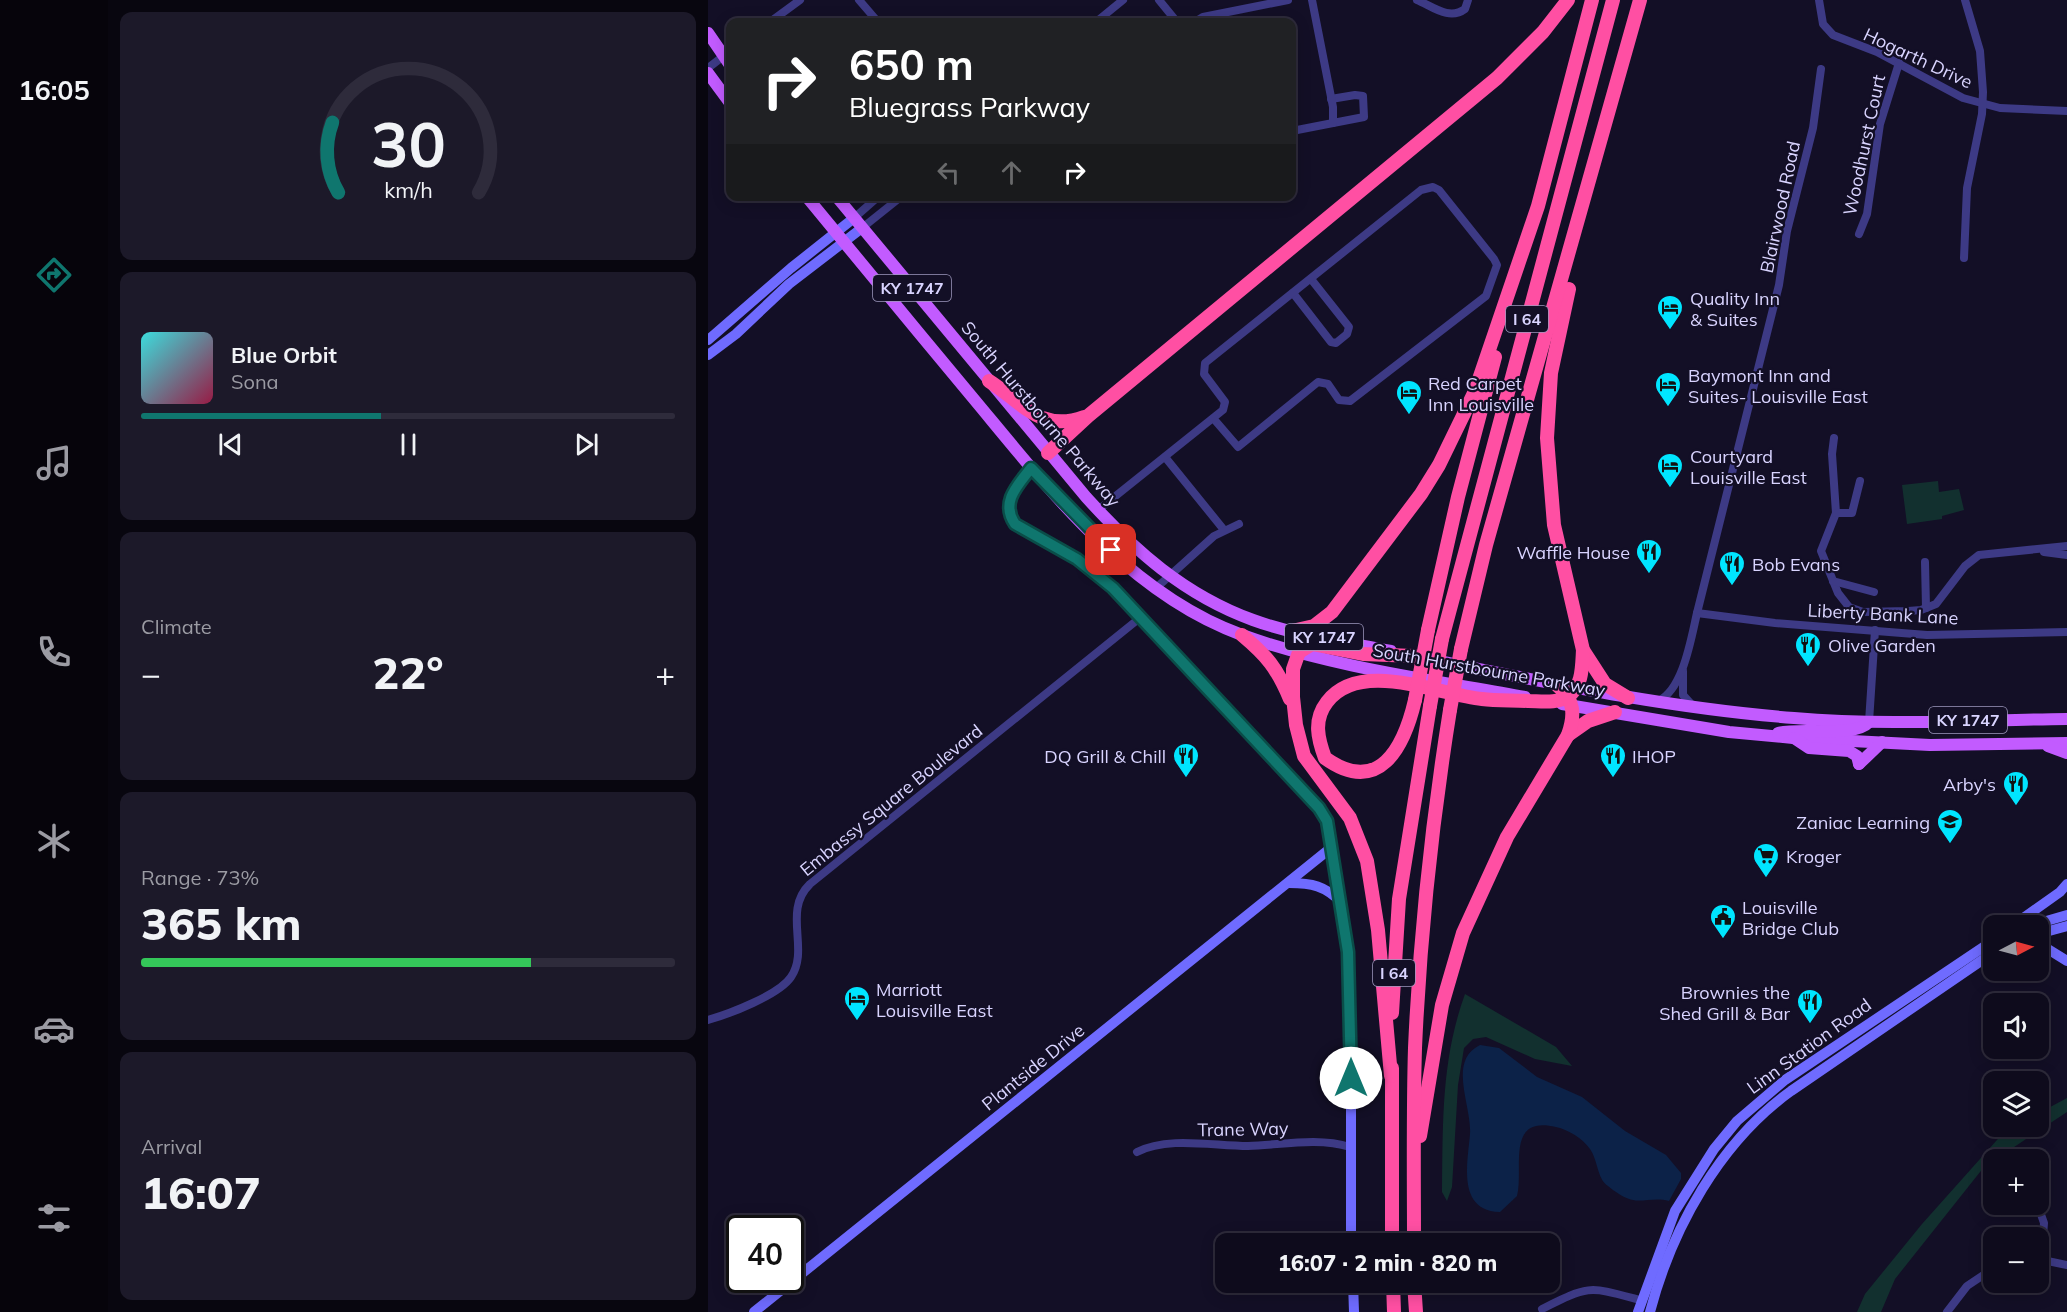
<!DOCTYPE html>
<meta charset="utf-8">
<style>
:root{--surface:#0e0b1c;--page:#1c1929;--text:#f1f3f6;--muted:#9b9ba3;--line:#2e2b3b;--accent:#0f766e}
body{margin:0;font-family:Mulish,sans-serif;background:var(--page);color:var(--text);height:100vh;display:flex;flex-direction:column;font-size:22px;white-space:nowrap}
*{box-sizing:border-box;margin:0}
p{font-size:20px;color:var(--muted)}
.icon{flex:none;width:33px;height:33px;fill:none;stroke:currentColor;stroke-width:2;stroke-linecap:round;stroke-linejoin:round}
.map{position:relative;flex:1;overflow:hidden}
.side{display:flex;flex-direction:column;gap:12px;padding:12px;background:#08060f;width:600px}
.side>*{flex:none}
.guide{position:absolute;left:18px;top:18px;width:570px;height:183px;border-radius:12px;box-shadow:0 3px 15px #0003,0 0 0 2px var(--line);background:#202124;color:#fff;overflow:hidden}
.needle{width:39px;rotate:84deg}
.fabs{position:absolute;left:1275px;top:915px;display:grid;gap:12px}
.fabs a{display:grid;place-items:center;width:66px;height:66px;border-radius:12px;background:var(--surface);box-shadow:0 3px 15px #0003,0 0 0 2px var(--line);font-size:30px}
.speed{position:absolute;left:18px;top:1215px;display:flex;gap:12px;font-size:30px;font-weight:700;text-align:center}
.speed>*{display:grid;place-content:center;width:78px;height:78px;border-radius:50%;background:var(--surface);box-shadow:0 3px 15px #0003,0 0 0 2px var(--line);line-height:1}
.speed .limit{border:3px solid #111;border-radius:9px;background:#fff;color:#111}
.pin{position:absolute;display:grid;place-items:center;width:51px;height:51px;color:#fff;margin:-26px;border-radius:12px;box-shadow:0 3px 9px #0006}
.me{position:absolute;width:66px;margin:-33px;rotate:0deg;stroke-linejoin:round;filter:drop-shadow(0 0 4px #0008)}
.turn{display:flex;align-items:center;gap:21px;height:126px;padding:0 24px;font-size:27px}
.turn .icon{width:78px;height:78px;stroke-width:2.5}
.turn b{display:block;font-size:42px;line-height:51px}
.lanes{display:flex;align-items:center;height:57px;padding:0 24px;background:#0003;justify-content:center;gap:30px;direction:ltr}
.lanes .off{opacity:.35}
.big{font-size:45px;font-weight:800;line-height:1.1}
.side .card{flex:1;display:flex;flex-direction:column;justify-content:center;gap:9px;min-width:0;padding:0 21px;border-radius:12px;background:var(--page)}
.side .dial{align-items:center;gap:0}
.dial svg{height:156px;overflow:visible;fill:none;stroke:var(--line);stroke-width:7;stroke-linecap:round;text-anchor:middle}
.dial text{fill:var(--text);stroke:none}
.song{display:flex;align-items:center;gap:18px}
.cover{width:72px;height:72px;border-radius:9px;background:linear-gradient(135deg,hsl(180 70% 55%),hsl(340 70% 35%))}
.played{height:6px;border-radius:3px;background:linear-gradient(90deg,var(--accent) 45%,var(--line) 45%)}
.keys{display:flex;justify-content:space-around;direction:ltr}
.heat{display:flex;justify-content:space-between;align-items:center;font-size:33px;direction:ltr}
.charge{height:9px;border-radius:4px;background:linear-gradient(90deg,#34c759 73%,var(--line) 0)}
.trip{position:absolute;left:507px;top:1233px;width:345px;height:60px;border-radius:12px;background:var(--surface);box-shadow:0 3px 15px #0003,0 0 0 2px var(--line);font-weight:800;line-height:60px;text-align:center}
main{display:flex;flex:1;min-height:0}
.dock{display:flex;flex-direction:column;width:108px;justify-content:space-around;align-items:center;background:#06040b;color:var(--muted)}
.dock .icon{width:42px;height:42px}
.dock .on{color:var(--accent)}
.dock b{font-size:27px;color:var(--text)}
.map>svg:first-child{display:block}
.green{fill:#12302f}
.water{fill:#0c2248}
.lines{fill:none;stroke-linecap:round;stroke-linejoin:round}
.street{stroke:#3d3a85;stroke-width:8}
.secondary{stroke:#6f6bff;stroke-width:10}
.primary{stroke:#c25bff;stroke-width:12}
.highway{stroke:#ff4fa3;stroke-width:14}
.highway-bridge{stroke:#ff4fa3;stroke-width:14}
.route-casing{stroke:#0a4d48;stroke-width:15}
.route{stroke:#0f766e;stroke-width:10}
.labels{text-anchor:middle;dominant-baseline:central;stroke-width:4.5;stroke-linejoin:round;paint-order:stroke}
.shield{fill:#130f26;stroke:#9e99be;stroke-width:1.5}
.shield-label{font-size:16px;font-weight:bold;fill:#d9d4ff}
.street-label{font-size:18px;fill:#d9d4ff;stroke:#130f26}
.poi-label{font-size:18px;fill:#d9d4ff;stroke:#130f26;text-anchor:start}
</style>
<main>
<nav class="dock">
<b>16:05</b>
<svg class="icon on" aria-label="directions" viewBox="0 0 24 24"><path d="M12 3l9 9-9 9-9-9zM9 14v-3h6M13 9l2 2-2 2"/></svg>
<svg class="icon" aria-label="music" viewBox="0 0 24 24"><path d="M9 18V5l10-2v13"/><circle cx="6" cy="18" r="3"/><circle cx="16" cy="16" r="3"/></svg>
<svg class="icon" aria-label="phone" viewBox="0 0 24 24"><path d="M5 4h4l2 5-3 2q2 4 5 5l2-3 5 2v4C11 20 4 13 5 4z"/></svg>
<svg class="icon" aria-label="climate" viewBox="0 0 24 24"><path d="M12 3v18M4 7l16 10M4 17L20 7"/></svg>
<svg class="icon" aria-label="car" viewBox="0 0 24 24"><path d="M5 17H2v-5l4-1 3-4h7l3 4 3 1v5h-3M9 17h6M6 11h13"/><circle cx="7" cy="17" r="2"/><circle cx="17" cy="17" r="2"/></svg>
<svg class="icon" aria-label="filters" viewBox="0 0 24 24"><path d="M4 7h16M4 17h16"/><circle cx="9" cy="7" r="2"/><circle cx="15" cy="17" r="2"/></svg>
</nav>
<section class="side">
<div class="card dial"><svg viewBox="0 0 100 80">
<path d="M14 69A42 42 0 1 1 86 69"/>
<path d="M14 69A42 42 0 0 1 11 33" stroke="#0f766e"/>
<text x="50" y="56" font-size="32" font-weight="700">30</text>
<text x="50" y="72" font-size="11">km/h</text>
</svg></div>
<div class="card">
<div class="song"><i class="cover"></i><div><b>Blue Orbit</b><p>Sona</p></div></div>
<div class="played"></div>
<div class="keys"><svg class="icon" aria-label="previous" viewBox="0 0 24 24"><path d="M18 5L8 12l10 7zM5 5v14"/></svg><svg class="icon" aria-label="pause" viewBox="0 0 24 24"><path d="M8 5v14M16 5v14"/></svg><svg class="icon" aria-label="next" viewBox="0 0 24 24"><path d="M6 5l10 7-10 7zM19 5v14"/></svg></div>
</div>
<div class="card"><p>Climate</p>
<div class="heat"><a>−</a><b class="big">22°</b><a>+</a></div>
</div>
<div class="card"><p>Range · 73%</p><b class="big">365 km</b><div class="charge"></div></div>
<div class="card"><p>Arrival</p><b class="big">16:07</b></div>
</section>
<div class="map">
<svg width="1359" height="1312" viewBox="0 0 1359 1312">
<rect width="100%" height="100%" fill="#130f26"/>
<g class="green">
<path d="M1230,481L1231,492L1251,489L1256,510L1234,516V519L1199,524L1194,485Z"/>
<path d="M757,994L848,1047L864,1066L827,1059L778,1037L765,1039L756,1048L750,1085L744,1187L739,1201L734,1192C735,1123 733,1060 757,994Z"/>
<path d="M1359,1098V1112L1276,1167L1187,1279L1173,1312H1149L1157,1294L1214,1224L1297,1131L1305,1127L1330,1126L1331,1113Z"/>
</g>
<path class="water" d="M772,1045L791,1048L829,1077L874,1097L917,1131L958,1155L973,1173V1179L961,1201C948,1197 935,1202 925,1200C917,1199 906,1191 900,1186C889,1179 890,1160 882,1149C874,1138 861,1130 848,1127C797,1115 816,1168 809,1196L792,1212C748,1211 760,1161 762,1134C764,1106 739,1061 772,1045Z"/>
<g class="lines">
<g class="street">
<path d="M151,0L170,22"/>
<path d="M451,0L469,22"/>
<path d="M709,0C724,6 741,21 757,9L760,0"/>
<path d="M1111,0L1115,24L1125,35L1169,52L1255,98L1292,108L1359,111"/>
<path d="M62,22L92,0"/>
<path d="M388,22L415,0"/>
<path d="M487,22L495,17L580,0"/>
<path d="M0,68L22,51"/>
<path d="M623,99L647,95L655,96L656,117L625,123"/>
<path d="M584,131L625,123V107L604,0"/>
<path d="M146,218L171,196"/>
<path d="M154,228L194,196"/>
<path d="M1151,234L1159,214L1172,124L1191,63"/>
<path d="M1256,258L1259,188L1274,114L1275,92L1272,51L1257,0"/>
<path d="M585,293L623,342L628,343L639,334L641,327L603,279"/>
<path d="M1126,438L1124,454L1128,513L1113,551L1130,593L1141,607L1155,612L1200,611L1213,610L1228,604L1257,566L1271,555L1359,546"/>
<path d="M457,457L516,530"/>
<path d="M390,510L515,410L517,402L496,374L497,363L713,190L725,187L731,190L786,259L789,265L778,296L642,401L631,400L620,384L610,382L530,447L505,418"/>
<path d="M1128,513H1144L1152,481"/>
<path d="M1336,552L1359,555"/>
<path d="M1217,562L1218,608"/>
<path d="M1125,581L1166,592"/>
<path d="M448,588L506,536L531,524"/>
<path d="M989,613L1067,623L1219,635L1359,632"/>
<path d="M975,671V695L985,706"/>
<path d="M950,701C975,690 983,639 989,613L1071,285L1079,231L1105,128L1113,69"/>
<path d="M1161,722L1167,630"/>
<path d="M0,1020C21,1014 71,995 83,977C102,949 74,911 102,884L433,617"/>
<path d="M429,1152C460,1136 505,1146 540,1146C574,1145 609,1137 642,1147"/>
<path d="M1330,1206L1336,1223L1333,1260"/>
<path d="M1330,1259L1359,1265"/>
<path d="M834,1309C882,1285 880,1286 932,1300"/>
<path d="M1239,1312L1259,1286L1286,1268"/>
</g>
<g class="secondary">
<path d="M0,340L83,268L146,218"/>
<path d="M0,355L28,334L81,284L154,228"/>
<path d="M323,468C310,485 292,502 307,524L369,559L405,588L611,809L619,821L637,926L643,990V1244"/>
<path d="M581,883C604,883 617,886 633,902"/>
<path d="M1304,926L1352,892L1359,884"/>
<path d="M1321,926L1359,915"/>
<path d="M1330,934L1359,926"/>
<path d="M1330,943L1359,961"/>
<path d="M645,1282L646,1312"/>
<path d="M46,1312L624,847"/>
<path d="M930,1312L967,1211L1006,1149L1029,1121L1077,1080L1286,940"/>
<path d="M942,1312C964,1228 1012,1142 1083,1091L1286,952"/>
</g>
<g class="primary">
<path d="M0,33L22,65"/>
<path d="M0,73L22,103"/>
<path d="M98,196C154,264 209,331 265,398C340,488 420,594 534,635C623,667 724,680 817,697"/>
<path d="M128,196L378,497C426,550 476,595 545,620C589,636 637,642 683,651"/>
<path d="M706,656C832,681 958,708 1086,718C1177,726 1268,720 1359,719"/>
<path d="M854,704L1021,732L1085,738L1222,745L1359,743"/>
<path d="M1070,733C1093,727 1147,738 1161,722"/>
<path d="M1086,738L1101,748L1141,751L1149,756L1151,764"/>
<path d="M1340,746L1359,753"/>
<path d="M1151,764L1174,742"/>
</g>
<g class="highway">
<path d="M861,289L843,373L839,438L846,525L875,650L897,684L920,698"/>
<path d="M281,381C314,402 332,433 376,417"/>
<path d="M340,453L380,416L789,78L835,32L860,0"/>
<path d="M720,630L750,497L787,357"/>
<path d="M584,631L606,626L624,612L713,494L731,465L767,391L830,206L884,0"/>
<path d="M534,635C559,656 569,668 582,699"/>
<path d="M734,639L905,0"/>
<path d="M753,649L778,545L932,0"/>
<path d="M707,700C696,747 671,797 617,758C610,739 605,720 619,702C652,659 728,694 774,699C789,701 805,700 820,701C832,701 850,704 860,696C875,687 874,665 875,650"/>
<path d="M860,735L880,721L907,712"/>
<path d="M684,1013L691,899L722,706"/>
<path d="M684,1068V1244"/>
<path d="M683,1076L670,930L659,861L642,818L596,756L588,725L585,697V669L591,652L604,644L655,654L706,656"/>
<path d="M712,1136L734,1005L755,933L799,837L860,735C867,715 867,700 849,685"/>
<path d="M706,1244C706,1178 705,1113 707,1048C712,935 724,822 742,710"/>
<path d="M685,1282L686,1312"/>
<path d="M706,1282L708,1312"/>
</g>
<g class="highway-bridge">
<path d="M707,700L720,630"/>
<path d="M722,706L734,639"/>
<path d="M742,710L753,649"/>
</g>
</g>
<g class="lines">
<defs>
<path id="route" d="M403,550L323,468C310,485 292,502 307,524L369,559L405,588L611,808L619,821L640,952L643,1078"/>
</defs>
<use href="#route" class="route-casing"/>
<use href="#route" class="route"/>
</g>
<defs>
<symbol id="hotel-pin" viewBox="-11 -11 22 30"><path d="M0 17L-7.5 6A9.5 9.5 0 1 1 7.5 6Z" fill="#00e5ff" stroke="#130f26"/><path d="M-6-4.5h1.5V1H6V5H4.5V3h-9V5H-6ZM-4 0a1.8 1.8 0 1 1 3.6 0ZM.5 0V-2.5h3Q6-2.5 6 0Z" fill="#111"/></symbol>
<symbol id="restaurant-pin" viewBox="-11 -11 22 30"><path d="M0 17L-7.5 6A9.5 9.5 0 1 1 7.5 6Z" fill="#00e5ff" stroke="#130f26"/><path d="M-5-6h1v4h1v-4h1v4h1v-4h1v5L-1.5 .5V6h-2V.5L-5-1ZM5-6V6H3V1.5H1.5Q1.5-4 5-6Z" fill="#111"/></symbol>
<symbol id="school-pin" viewBox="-11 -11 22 30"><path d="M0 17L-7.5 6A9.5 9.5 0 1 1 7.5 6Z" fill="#00e5ff" stroke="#130f26"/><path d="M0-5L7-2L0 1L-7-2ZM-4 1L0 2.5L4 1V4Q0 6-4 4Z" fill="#111"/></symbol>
<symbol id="supermarket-pin" viewBox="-11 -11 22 30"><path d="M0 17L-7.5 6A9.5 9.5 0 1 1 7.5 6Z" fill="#00e5ff" stroke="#130f26"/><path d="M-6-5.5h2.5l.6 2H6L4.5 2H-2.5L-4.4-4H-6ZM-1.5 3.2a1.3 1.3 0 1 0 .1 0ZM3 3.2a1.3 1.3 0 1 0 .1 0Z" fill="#111"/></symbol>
<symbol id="civic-pin" viewBox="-11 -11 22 30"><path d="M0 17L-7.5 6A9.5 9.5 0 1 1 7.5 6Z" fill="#00e5ff" stroke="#130f26"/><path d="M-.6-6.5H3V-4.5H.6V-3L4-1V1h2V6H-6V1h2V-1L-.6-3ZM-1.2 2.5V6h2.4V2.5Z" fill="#111"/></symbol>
</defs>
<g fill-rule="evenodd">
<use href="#hotel-pin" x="947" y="293" width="30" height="40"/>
<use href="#hotel-pin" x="945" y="370" width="30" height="40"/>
<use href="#hotel-pin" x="686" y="378" width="30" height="40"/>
<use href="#hotel-pin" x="947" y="451" width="30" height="40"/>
<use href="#restaurant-pin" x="926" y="537" width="30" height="40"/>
<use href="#restaurant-pin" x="1009" y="549" width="30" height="40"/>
<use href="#restaurant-pin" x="1085" y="630" width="30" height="40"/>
<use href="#restaurant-pin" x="463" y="741" width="30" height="40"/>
<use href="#restaurant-pin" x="890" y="741" width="30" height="40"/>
<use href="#restaurant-pin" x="1293" y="769" width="30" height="40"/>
<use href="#school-pin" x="1227" y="807" width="30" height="40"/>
<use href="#supermarket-pin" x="1043" y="841" width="30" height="40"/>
<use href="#civic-pin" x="1000" y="902" width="30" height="40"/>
<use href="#hotel-pin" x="134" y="984" width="30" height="40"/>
<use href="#restaurant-pin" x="1087" y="987" width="30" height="40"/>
</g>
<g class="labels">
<g class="shield">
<rect x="165" y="275" width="78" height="26" rx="4.5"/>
<rect x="798" y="306" width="42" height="26" rx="4.5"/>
<rect x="577" y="624" width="78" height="26" rx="4.5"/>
<rect x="1221" y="707" width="78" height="26" rx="4.5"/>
<rect x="665" y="960" width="42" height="26" rx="4.5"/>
</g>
<g class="shield-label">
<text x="204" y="288">KY 1747</text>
<text x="819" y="319">I 64</text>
<text x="616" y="637">KY 1747</text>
<text x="1260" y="720">KY 1747</text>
<text x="686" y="973">I 64</text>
</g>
<g class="street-label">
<text transform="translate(1210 58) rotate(25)">Hogarth Drive</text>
<text transform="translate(1156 145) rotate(-78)">Woodhurst Court</text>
<text transform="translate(1072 207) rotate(-78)">Blairwood Road</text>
<text transform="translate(333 414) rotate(50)">South Hurstbourne Parkway</text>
<text transform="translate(1175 614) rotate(3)">Liberty Bank Lane</text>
<text transform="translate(781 670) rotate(10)">South Hurstbourne Parkway</text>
<text transform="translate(183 800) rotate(-39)">Embassy Square Boulevard</text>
<text transform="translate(1101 1046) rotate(-36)">Linn Station Road</text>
<text transform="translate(325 1067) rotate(-39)">Plantside Drive</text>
<text transform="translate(535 1129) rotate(-1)">Trane Way</text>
</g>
<g class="poi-label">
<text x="982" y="298">Quality Inn<tspan x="982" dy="21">&amp; Suites</tspan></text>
<text x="980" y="375">Baymont Inn and<tspan x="980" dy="21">Suites- Louisville East</tspan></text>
<text x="720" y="383">Red Carpet<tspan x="720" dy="21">Inn Louisville</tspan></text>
<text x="982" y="456">Courtyard<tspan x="982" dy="21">Louisville East</tspan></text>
<text x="922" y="552" text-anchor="end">Waffle House</text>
<text x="1044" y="564">Bob Evans</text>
<text x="1120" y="645">Olive Garden</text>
<text x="458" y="756" text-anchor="end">DQ Grill &amp; Chill</text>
<text x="924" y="756">IHOP</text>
<text x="1288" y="784" text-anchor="end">Arby's</text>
<text x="1222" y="822" text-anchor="end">Zaniac Learning</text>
<text x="1078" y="856">Kroger</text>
<text x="1034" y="907">Louisville<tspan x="1034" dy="21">Bridge Club</tspan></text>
<text x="168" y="989">Marriott<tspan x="168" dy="21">Louisville East</tspan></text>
<text x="1082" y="992" text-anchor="end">Brownies the<tspan x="1082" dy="21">Shed Grill &amp; Bar</tspan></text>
</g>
</g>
</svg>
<div class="fabs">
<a><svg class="needle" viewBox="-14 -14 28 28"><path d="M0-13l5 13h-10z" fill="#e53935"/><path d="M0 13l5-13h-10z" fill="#9b9ba3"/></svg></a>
<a><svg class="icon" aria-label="sound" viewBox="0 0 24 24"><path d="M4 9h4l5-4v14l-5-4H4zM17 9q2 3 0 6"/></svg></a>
<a><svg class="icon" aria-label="layers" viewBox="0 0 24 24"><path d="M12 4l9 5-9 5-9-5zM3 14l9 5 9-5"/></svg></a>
<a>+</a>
<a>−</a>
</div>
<div class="speed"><div class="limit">40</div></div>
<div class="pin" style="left:403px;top:550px;background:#d93025"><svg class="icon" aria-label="arrive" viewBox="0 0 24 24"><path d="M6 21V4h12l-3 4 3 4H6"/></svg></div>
<svg class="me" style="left:643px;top:1078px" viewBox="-20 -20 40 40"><circle r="19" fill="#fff"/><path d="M0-13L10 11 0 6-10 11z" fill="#0f766e"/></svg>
<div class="trip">16:07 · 2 min · 820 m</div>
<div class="guide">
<div class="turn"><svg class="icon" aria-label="right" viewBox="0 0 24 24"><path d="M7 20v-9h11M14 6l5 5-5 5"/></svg><div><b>650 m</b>Bluegrass Parkway</div></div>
<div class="lanes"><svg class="icon off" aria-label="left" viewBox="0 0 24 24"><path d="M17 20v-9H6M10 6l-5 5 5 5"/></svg><svg class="icon off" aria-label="ahead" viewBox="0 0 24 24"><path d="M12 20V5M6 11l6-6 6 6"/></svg><svg class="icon" aria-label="right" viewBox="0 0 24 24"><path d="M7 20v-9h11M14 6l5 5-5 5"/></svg></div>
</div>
</div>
</main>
